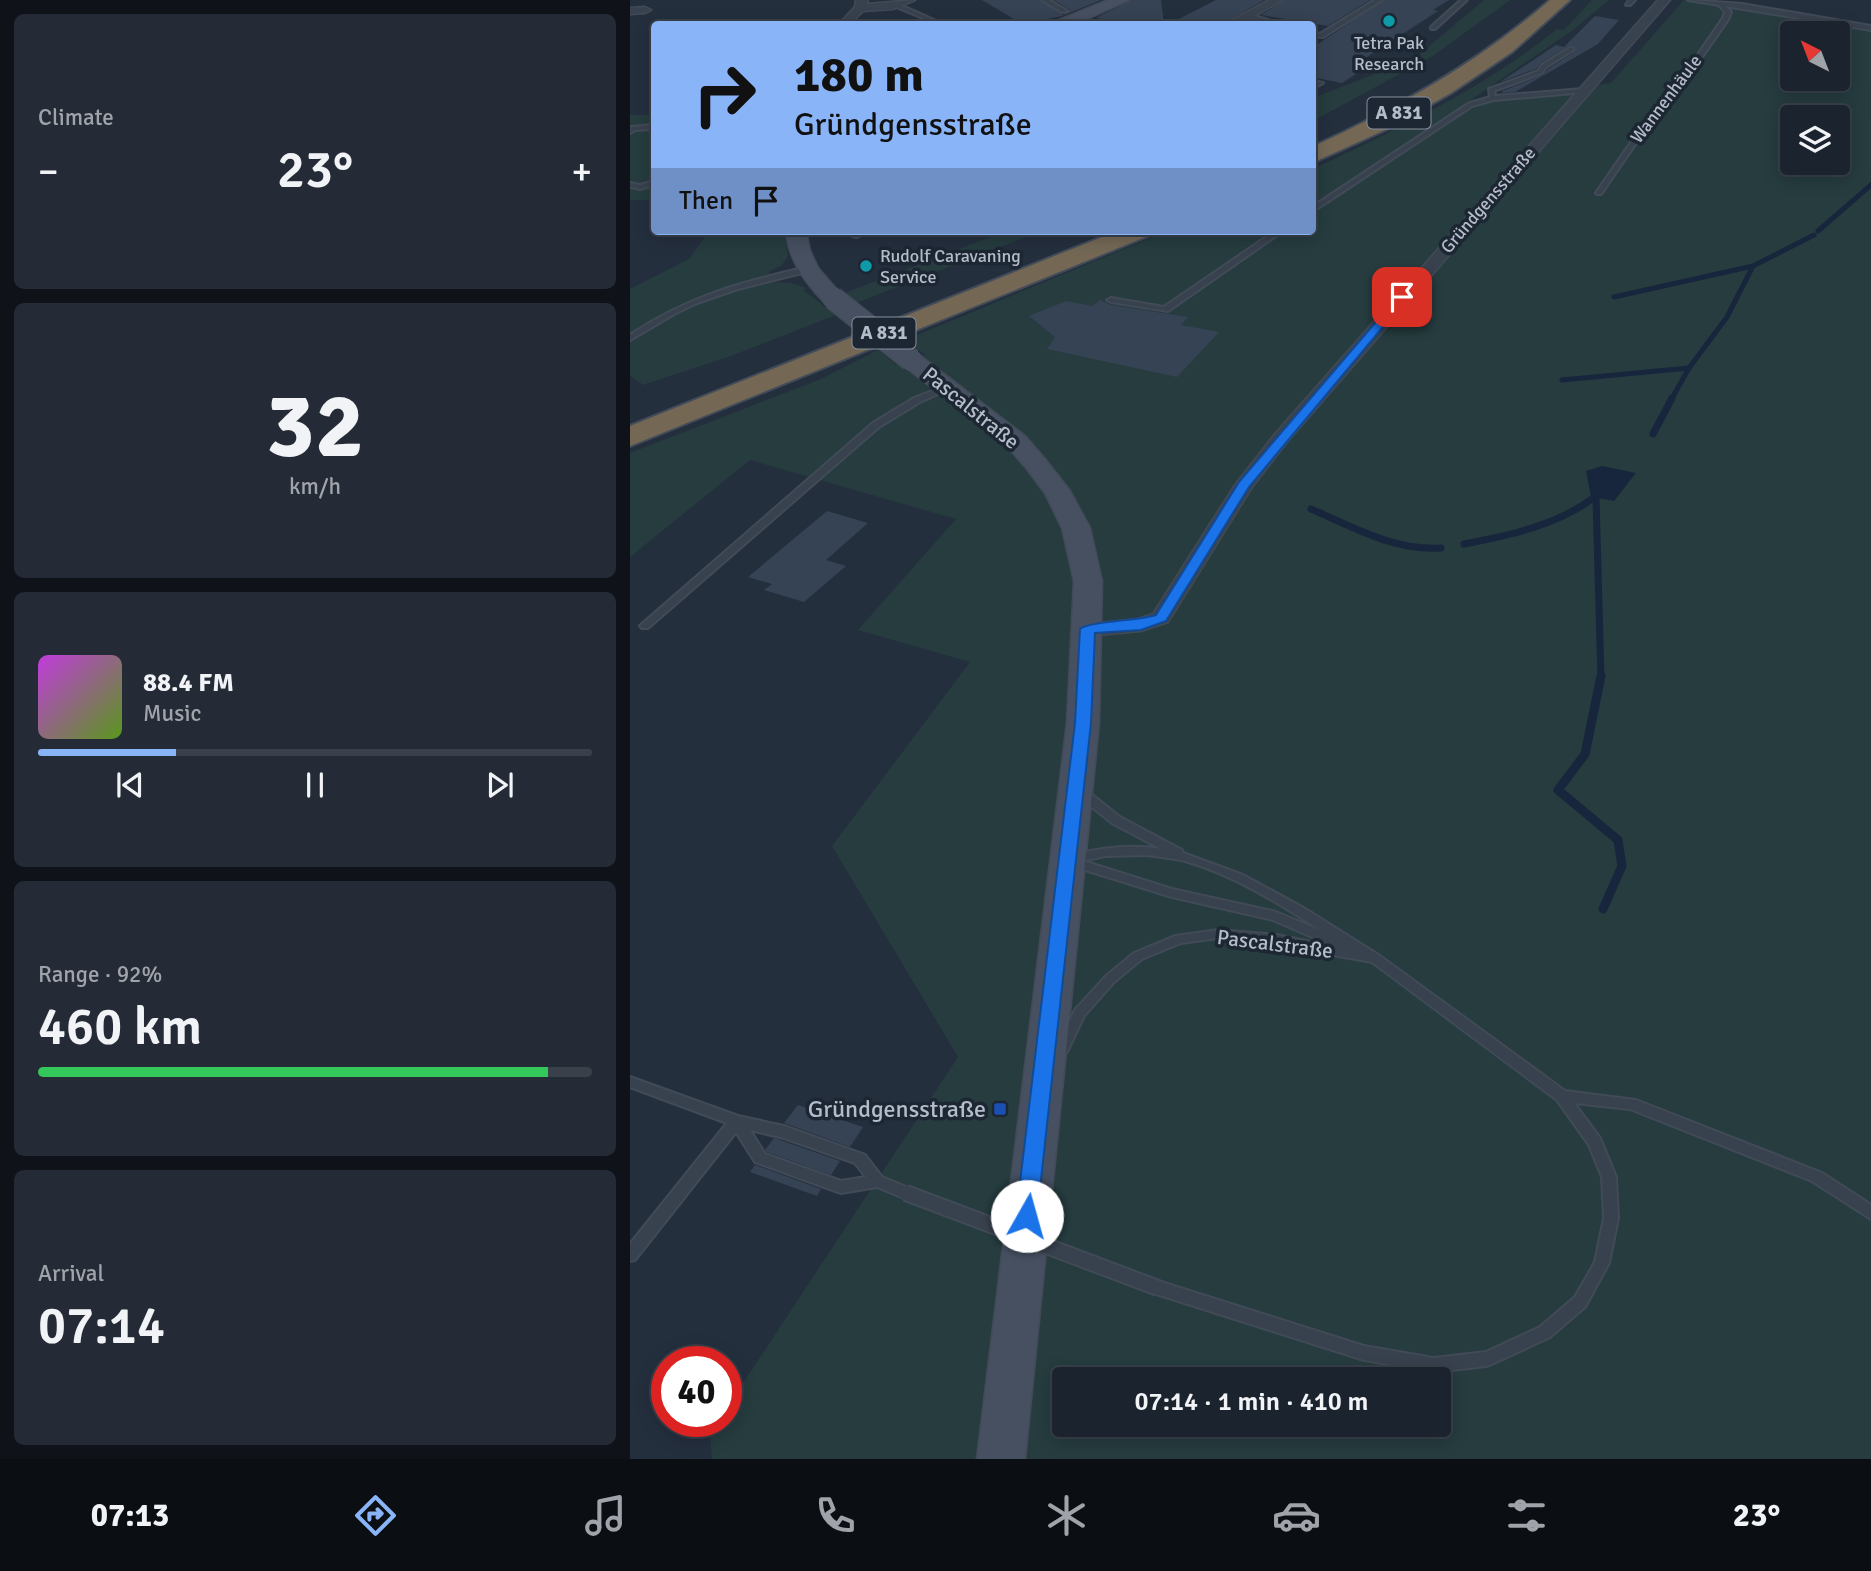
<!DOCTYPE html>
<meta charset="utf-8">
<style>
:root{--surface:#1b232e;--page:#242b36;--text:#f1f3f6;--muted:#a0a4aa;--line:#39404a;--accent:#8ab4f8}
body{margin:0;font-family:Signika,sans-serif;background:var(--page);color:var(--text);height:100vh;display:flex;flex-direction:column;font-size:26px;white-space:nowrap}
*{box-sizing:border-box;margin:0}
p{font-size:23px;color:var(--muted)}
.icon{flex:none;width:38px;height:38px;fill:none;stroke:currentColor;stroke-width:2;stroke-linecap:round;stroke-linejoin:round}
.map{position:relative;flex:1;overflow:hidden}
.panel{display:flex;flex-direction:column;gap:14px;padding:14px;background:#0f1319;width:630px}
.panel>*{flex:none}
.top-card{position:absolute;left:21px;top:21px;width:665px;height:214px;border-radius:7px;box-shadow:0 4px 18px #0003,0 0 0 2px var(--line);background:#8ab4f8;color:#111;overflow:hidden}
.needle{width:46px;rotate:318deg}
.buttons{position:absolute;left:1150px;top:21px;display:grid;gap:14px}
.buttons a{display:grid;place-items:center;width:70px;height:70px;border-radius:7px;background:var(--surface);box-shadow:0 4px 18px #0003,0 0 0 2px var(--line);font-size:35px}
.speed{position:absolute;left:21px;top:1346px;display:flex;gap:14px;font-size:35px;font-weight:700;text-align:center}
.speed>*{display:grid;place-content:center;width:91px;height:91px;border-radius:50%;background:var(--surface);box-shadow:0 4px 18px #0003,0 0 0 2px var(--line);line-height:1}
.speed .limit{border:10px solid #d22;background:#fff;color:#111}
.pin{position:absolute;display:grid;place-items:center;width:60px;height:60px;color:#fff;margin:-30px;border-radius:14px;box-shadow:0 4px 10px #0006}
.me{position:absolute;width:77px;margin:-38px;rotate:7deg;stroke-linejoin:round;filter:drop-shadow(0 0 5px #0008)}
.turn{display:flex;align-items:center;gap:24px;height:147px;padding:0 28px;font-size:32px}
.turn .icon{width:91px;height:91px;stroke-width:2.5}
.turn b{display:block;font-size:49px;line-height:60px}
.then{display:flex;align-items:center;height:66px;padding:0 28px;background:#0003;gap:14px;font-size:26px}
.big{font-size:52px;font-weight:600;line-height:1.1}
.panel .widget{flex:1;display:flex;flex-direction:column;justify-content:center;gap:10px;min-width:0;padding:0 24px;border-radius:10px;background:var(--page)}
.panel .dial{align-items:center;gap:0}
.dial b{font-size:91px;line-height:1}
.song{display:flex;align-items:center;gap:21px}
.cover{width:84px;height:84px;border-radius:10px;background:linear-gradient(135deg,hsl(290 70% 55%),hsl(90 70% 35%))}
.played{height:7px;border-radius:4px;background:linear-gradient(90deg,var(--accent) 25%,var(--line) 25%)}
.keys{display:flex;justify-content:space-around;direction:ltr}
.heat{display:flex;justify-content:space-between;align-items:center;font-size:38px;direction:ltr}
.charge{height:10px;border-radius:5px;background:linear-gradient(90deg,#34c759 92%,var(--line) 0)}
.trip{position:absolute;left:422px;top:1367px;width:399px;height:70px;border-radius:7px;background:var(--surface);box-shadow:0 4px 18px #0003,0 0 0 2px var(--line);font-weight:600;line-height:70px;text-align:center}
.tab-bar{display:flex;height:112px;justify-content:space-around;align-items:center;background:#0b0e12;color:var(--muted)}
.tab-bar .icon{width:49px;height:49px}
.tab-bar .active{color:var(--accent)}
.tab-bar b{font-size:32px;color:var(--text)}
main{display:flex;flex:1;min-height:0}
.map>svg:first-child{display:block}
.green{fill:#263c3f;fill-rule:evenodd}
.water{fill:#17263c}
.lines{fill:none;stroke-linecap:round;stroke-linejoin:round}
.stream-far2{stroke:#17263c;stroke-width:5}
.stream-far1{stroke:#17263c;stroke-width:7}
.stream{stroke:#17263c;stroke-width:9}
.building{fill:#364354}
.lane-casing{stroke:#414a57;stroke-width:4}
.street-casing{stroke:#414a57;stroke-width:3}
.secondary-casing{stroke:#414a57;stroke-width:3}
.highway-casing{stroke:#434c59;stroke-width:4}
.lane{fill:#38414e;fill-rule:evenodd}
.street{fill:#38414e;fill-rule:evenodd}
.secondary{fill:#465061;fill-rule:evenodd}
.highway{fill:#746855;fill-rule:evenodd}
.lane-bridge-casing{stroke:#414a57;stroke-width:18;stroke-linecap:butt}
.secondary-bridge-casing{stroke:#414a57;stroke-width:24;stroke-linecap:butt}
.lane-bridge{stroke:#38414e;stroke-width:14}
.secondary-bridge{stroke:#465061;stroke-width:22}
.route{fill:#1a73e8;stroke:#114b97;stroke-width:2}
.culture-dot{fill:#0f9aa8;stroke:#1d2633;stroke-width:2.5}
.transit-dot{fill:#1a4fb4;stroke:#1d2633;stroke-width:2.5}
.labels{text-anchor:middle;dominant-baseline:central;stroke-width:7;stroke-linejoin:round;paint-order:stroke}
.far-poi-label{font-size:18px;fill:#b4bcc9;stroke:#1d2633}
.far-street-label{font-size:18px;fill:#b4bcc9;stroke:#1d2633}
.shield{fill:#1d2633;stroke:#878f9c;stroke-width:2}
.shield-label{font-size:19px;font-weight:bold;fill:#b4bcc9}
.street-label{font-size:21px;fill:#b4bcc9;stroke:#1d2633}
.near-poi-label{font-size:24px;fill:#b4bcc9;stroke:#1d2633;text-anchor:end}
</style>
<main>
<section class="panel">
<div class="widget"><p>Climate</p>
<div class="heat"><a>−</a><b class="big">23°</b><a>+</a></div>
</div>
<div class="widget dial"><b>32</b><p>km/h</p></div>
<div class="widget">
<div class="song"><i class="cover"></i><div><b>88.4 FM</b><p>Music</p></div></div>
<div class="played"></div>
<div class="keys"><svg class="icon" aria-label="previous" viewBox="0 0 24 24"><path d="M18 5L8 12l10 7zM5 5v14"/></svg><svg class="icon" aria-label="pause" viewBox="0 0 24 24"><path d="M8 5v14M16 5v14"/></svg><svg class="icon" aria-label="next" viewBox="0 0 24 24"><path d="M6 5l10 7-10 7zM19 5v14"/></svg></div>
</div>
<div class="widget"><p>Range · 92%</p><b class="big">460 km</b><div class="charge"></div></div>
<div class="widget"><p>Arrival</p><b class="big">07:14</b></div>
</section>
<div class="map">
<svg width="1241" height="1459" viewBox="0 0 1241 1459">
<rect width="100%" height="100%" fill="#242f3e"/>
<g class="green">
<path d="M854,0H880L803,56L683,121V98L784,59Z"/>
<path d="M962,0H979L943,30L842,99L981,83L1054,0L1241,30V1459H82L80,1434L88,1421H96V1409L328,1057L202,846L340,662L228,630L326,519L120,460L0,557V453L191,379L248,350L266,365L295,355L275,340L537,231H682L683,169C767,129 854,88 927,29L934,30ZM1162,33H1208V79H1162ZM1162,117H1208V163H1162ZM434,1379H808V1424H434Z"/>
<rect x="0" y="115" width="24" height="85"/>
<path d="M79,231H154L158,256L152,265L139,272L143,282L161,283L177,288L173,290L206,315L101,356L13,385L0,376V289L59,259Z"/>
<path d="M376,231H412L226,303L215,293Z"/>
</g>
<path class="water" d="M972,466L1006,473L984,501L961,497L956,471Z"/>
<g class="lines">
<g class="stream-far2">
<path d="M1188,231L1241,185"/>
<path d="M984,297L1123,266"/>
<path d="M932,380L1059,368"/>
<path d="M1041,400L1059,368L1097,317L1123,266L1184,235"/>
</g>
<g class="stream-far1">
<path d="M1023,434L1042,398"/>
<path d="M966,498L971,678"/>
<path d="M681,509C723,527 764,551 811,548"/>
<path d="M834,544C880,535 930,525 967,495"/>
</g>
<path class="stream" d="M971,676L955,754L928,790L988,840L992,866L973,909"/>
</g>
<g class="building">
<path d="M352,0H410L433,15L440,10L424,0H471L432,16L392,24Z"/>
<path d="M501,0H531L534,24H498L466,18Z"/>
<path d="M586,0H634L594,24H539Z"/>
<path d="M655,0H740L698,26L631,15Z"/>
<path d="M754,0H819L803,10L808,11L726,64L738,66L712,83L682,77V48Z"/>
<path d="M965,16L989,20L968,44L885,92L873,93L872,91L913,75L918,69L944,52V46L940,45L911,63L906,69L870,82L926,45L934,47Z"/>
<path d="M470,300L481,305L558,317L551,325L589,332L547,377L417,349L425,337L399,316L436,301L462,306Z"/>
<path d="M197,511L238,523L196,560L216,566L174,602L134,590L142,584L118,577Z"/>
<path d="M168,1105L233,1127L220,1147L154,1123Z"/>
<path d="M144,1138L153,1141L210,1161L201,1175L137,1152L135,1150Z"/>
<path d="M125,1165L191,1189L187,1196L120,1172Z"/>
</g>
<g class="lines">
<defs>
<g id="lane">
<path d="M412,0H419L437,11L432,12Z"/>
<path d="M745,0H752L693,37L682,36V32L690,34Z"/>
<path d="M831,0H837L805,29H801V27Z"/>
<path d="M999,0H1005L1000,5H996Z"/>
<path d="M1058,0L1112,4L1241,26V30L1095,6L1101,12L1099,18L1056,80L1028,111L971,194H967L966,193L1024,109L1052,78L1093,18L1095,12L1089,5Z"/>
<path d="M264,4H268L313,24H307L264,6Z"/>
<path d="M617,14L649,23L650,24H643L615,17Z"/>
<path d="M941,47L943,48V50L916,67L912,73L864,91L865,96L954,89L956,90V92L864,100L842,106L682,212V207L838,104L860,97L859,89L908,71L912,65Z"/>
<path d="M688,82L693,83L682,89V84Z"/>
<path d="M24,125V129L5,130L0,133L1,127Z"/>
<path d="M24,181V185L10,189L0,187V183L10,185Z"/>
<path d="M232,231H241L227,237L222,236Z"/>
<path d="M645,231H653L538,311L481,302L477,300L481,298L534,307Z"/>
<path d="M177,267H180V271L108,289L67,303L46,313L0,340V335C59,296 109,283 177,267Z"/>
<path d="M315,386H318L322,388L290,402L249,427L18,628H12L10,626L12,624L243,423L284,398Z"/>
<path d="M452,789L456,790L490,817L552,850L553,853L613,875L672,907L750,956L935,1091L1006,1100L1192,1173L1241,1205V1219L1182,1181L1000,1109L944,1103L970,1138L986,1177L988,1218L979,1263L955,1307L920,1337L862,1364L857,1366L804,1372L734,1360L523,1293L521,1288L523,1283L528,1281L734,1346L804,1358L856,1352L910,1327L945,1297L965,1262L974,1218L972,1177L959,1145L927,1100L742,962L647,945L588,938L551,943L512,959L484,982L454,1016L437,1052L432,1053L427,1052L426,1048L445,1010L476,976L504,953L545,936L588,930L647,935L705,947L643,920L542,897L439,865L437,862L439,856C469,848 500,844 531,849L482,823L448,796L447,793ZM517,855C529,857 543,858 555,861C604,875 650,904 692,931L646,912L542,889L453,861L475,856Z"/>
<path d="M0,1077L108,1116L154,1126L235,1155L252,1177L281,1189L283,1193L281,1197L276,1199L247,1187L211,1193L125,1162L106,1132L5,1260L0,1261V1244L97,1123L0,1087ZM120,1130L154,1138L225,1163L236,1177L211,1181L135,1154Z"/>
</g>
<g id="street">
<path d="M226,0H238L237,4L285,0L263,9L233,11L220,24H209L225,7Z"/>
<path d="M639,0H653L610,24H596Z"/>
<path d="M1028,0H1040L657,442L622,487L538,622L511,631L458,636L451,635L447,630L451,625L508,619L523,614L605,485L645,434Z"/>
<path d="M0,8L15,7L21,10L15,13L0,14Z"/>
</g>
<g id="secondary">
<path d="M478,0H499L446,24H425L427,21Z"/>
<path d="M156,231H176L180,251L188,268L214,298L211,303H195C175,282 159,261 156,231Z"/>
<path d="M281,353L289,355L395,436L415,459L440,491L460,528L472,581L469,723L395,1459H347L437,723L444,581L432,528L415,493L397,469L377,446L273,365L269,360L273,355Z"/>
</g>
<g id="highway">
<path d="M920,0H940L882,52L821,93L757,129L682,163V147C768,108 849,62 920,0Z"/>
<path d="M487,231H522L518,236L0,446V426Z"/>
</g>
</defs>
<use href="#lane" class="lane-casing"/>
<use href="#street" class="street-casing"/>
<use href="#secondary" class="secondary-casing"/>
<use href="#highway" class="highway-casing"/>
<use href="#lane" class="lane"/>
<use href="#street" class="street"/>
<use href="#secondary" class="secondary"/>
<use href="#highway" class="highway"/>
<defs>
<path id="lane-bridge" d="M276,1193L528,1288"/>
<path id="secondary-bridge" d="M203,298L281,360"/>
</defs>
<use href="#lane-bridge" class="lane-bridge-casing"/>
<use href="#secondary-bridge" class="secondary-bridge-casing"/>
<use href="#lane-bridge" class="lane-bridge"/>
<use href="#secondary-bridge" class="secondary-bridge"/>
</g>
<path class="route" d="M769,295L778,297L619,487L536,621L511,630L465,633L461,723L407,1216L404,1223L397,1226L389,1223L386,1216L445,723L450,629C460,621 508,621 526,615L609,482Z"/>
<g class="culture-dot">
<circle cx="759" cy="21" r="7"/>
<circle cx="236" cy="266" r="7"/>
</g>
<rect class="transit-dot" x="363" y="1102" width="14" height="14" rx="3.5"/>
<g class="labels">
<g class="far-poi-label">
<text x="759" y="43">Tetra Pak<tspan x="759" dy="21">Research</tspan></text>
<text x="250" y="256" text-anchor="start">Rudolf Caravaning<tspan x="250" dy="21">Service</tspan></text>
</g>
<g class="far-street-label">
<text transform="translate(1036 99) rotate(-53)">Wannenhäule</text>
<text transform="translate(858 200) rotate(-49)">Gründgensstraße</text>
</g>
<g class="shield">
<rect x="737.5" y="97.5" width="63" height="31" rx="5"/>
<rect x="222.5" y="317.5" width="63" height="31" rx="5"/>
</g>
<g class="shield-label">
<text x="769" y="113">A 831</text>
<text x="254" y="333">A 831</text>
</g>
<g class="street-label">
<text transform="translate(341 408) rotate(39)">Pascalstraße</text>
<text transform="translate(645 944) rotate(7)">Pascalstraße</text>
</g>
<g class="near-poi-label">
<text x="356" y="1109">Gründgensstraße</text>
</g>
</g>
</svg>
<div class="buttons">
<a><svg class="needle" viewBox="-14 -14 28 28"><path d="M0-13l5 13h-10z" fill="#e53935"/><path d="M0 13l5-13h-10z" fill="#a0a4aa"/></svg></a>
<a><svg class="icon" aria-label="layers" viewBox="0 0 24 24"><path d="M12 4l9 5-9 5-9-5zM3 14l9 5 9-5"/></svg></a>
</div>
<div class="speed"><div class="limit">40</div></div>
<div class="pin" style="left:772px;top:297px;background:#d93025"><svg class="icon" aria-label="arrive" viewBox="0 0 24 24"><path d="M6 21V4h12l-3 4 3 4H6"/></svg></div>
<svg class="me" style="left:397px;top:1216px" viewBox="-20 -20 40 40"><circle r="19" fill="#fff"/><path d="M0-13L10 11 0 6-10 11z" fill="#1a73e8"/></svg>
<div class="trip">07:14 · 1 min · 410 m</div>
<div class="top-card">
<div class="turn"><svg class="icon" aria-label="right" viewBox="0 0 24 24"><path d="M7 20v-9h11M14 6l5 5-5 5"/></svg><div><b>180 m</b>Gründgensstraße</div></div>
<div class="then">Then<svg class="icon" aria-label="arrive" viewBox="0 0 24 24"><path d="M6 21V4h12l-3 4 3 4H6"/></svg></div>
</div>
</div>
</main>
<nav class="tab-bar">
<b>07:13</b>
<svg class="icon active" aria-label="directions" viewBox="0 0 24 24"><path d="M12 3l9 9-9 9-9-9zM9 14v-3h6M13 9l2 2-2 2"/></svg>
<svg class="icon" aria-label="music" viewBox="0 0 24 24"><path d="M9 18V5l10-2v13"/><circle cx="6" cy="18" r="3"/><circle cx="16" cy="16" r="3"/></svg>
<svg class="icon" aria-label="phone" viewBox="0 0 24 24"><path d="M5 4h4l2 5-3 2q2 4 5 5l2-3 5 2v4C11 20 4 13 5 4z"/></svg>
<svg class="icon" aria-label="climate" viewBox="0 0 24 24"><path d="M12 3v18M4 7l16 10M4 17L20 7"/></svg>
<svg class="icon" aria-label="car" viewBox="0 0 24 24"><path d="M5 17H2v-5l4-1 3-4h7l3 4 3 1v5h-3M9 17h6M6 11h13"/><circle cx="7" cy="17" r="2"/><circle cx="17" cy="17" r="2"/></svg>
<svg class="icon" aria-label="filters" viewBox="0 0 24 24"><path d="M4 7h16M4 17h16"/><circle cx="9" cy="7" r="2"/><circle cx="15" cy="17" r="2"/></svg>
<b>23°</b>
</nav>
